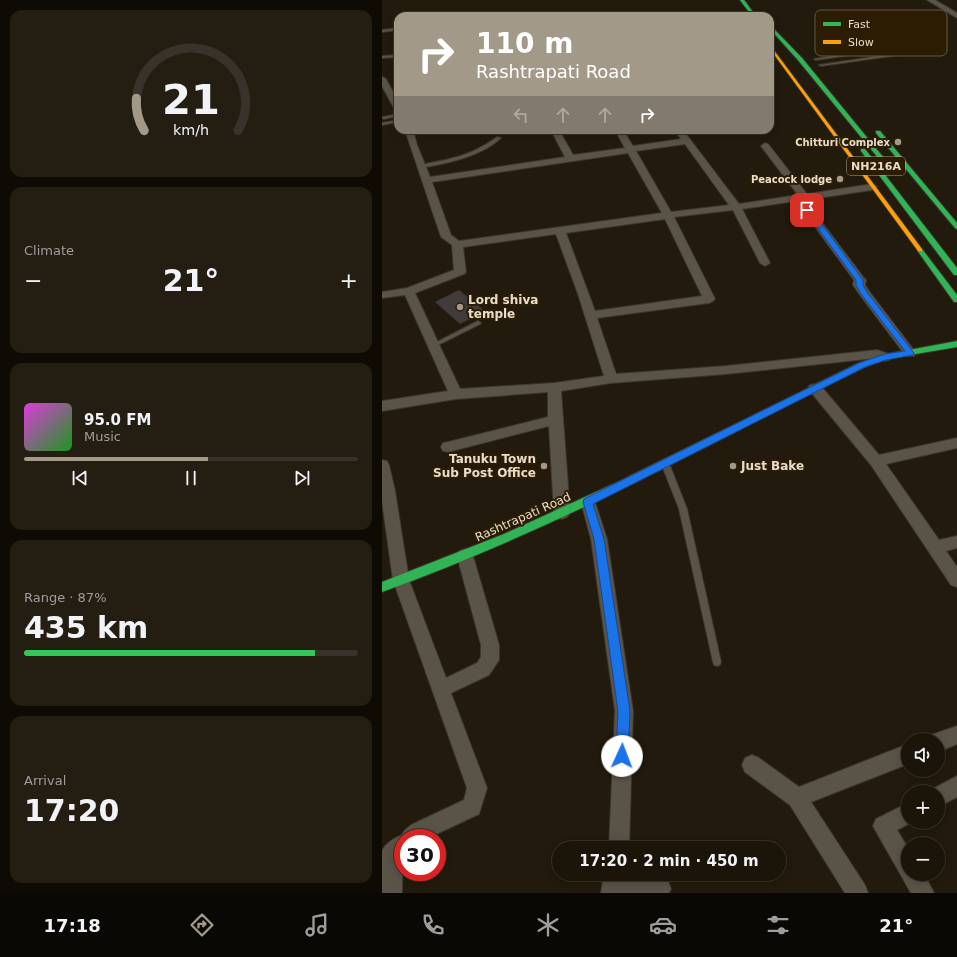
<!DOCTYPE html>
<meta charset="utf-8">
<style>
:root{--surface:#1a1409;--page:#231d12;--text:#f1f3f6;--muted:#9f9e9c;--line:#38332a;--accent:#a29989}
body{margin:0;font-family:"DejaVu Sans",sans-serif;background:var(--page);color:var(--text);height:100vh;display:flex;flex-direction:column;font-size:15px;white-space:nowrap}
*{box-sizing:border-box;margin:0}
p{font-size:13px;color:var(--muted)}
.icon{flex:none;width:22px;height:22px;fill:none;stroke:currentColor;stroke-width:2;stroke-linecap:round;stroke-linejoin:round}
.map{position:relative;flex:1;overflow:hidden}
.sheet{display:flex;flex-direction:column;gap:10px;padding:10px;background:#0e0b05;width:382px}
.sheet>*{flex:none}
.banner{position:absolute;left:12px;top:12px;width:380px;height:122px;border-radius:12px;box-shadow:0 2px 10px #0003,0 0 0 1px var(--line);background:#a29989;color:#fff;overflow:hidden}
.tools{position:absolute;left:519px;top:733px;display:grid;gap:8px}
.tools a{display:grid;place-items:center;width:44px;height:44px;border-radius:50%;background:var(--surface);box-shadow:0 2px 10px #0003,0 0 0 1px var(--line);font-size:20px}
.speed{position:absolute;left:12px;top:829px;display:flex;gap:8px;font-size:20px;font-weight:700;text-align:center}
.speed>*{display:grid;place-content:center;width:52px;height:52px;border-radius:50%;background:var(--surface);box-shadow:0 2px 10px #0003,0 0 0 1px var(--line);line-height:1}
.speed .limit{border:6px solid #d22;background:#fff;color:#111}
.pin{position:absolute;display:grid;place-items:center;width:34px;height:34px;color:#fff;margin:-17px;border-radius:8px;box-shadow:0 2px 6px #0006}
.me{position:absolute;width:44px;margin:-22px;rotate:2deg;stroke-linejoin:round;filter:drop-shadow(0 0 3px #0008)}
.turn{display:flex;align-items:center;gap:14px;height:84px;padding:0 16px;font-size:18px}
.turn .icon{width:52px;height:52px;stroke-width:2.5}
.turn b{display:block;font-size:28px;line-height:34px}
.lanes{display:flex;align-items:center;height:38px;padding:0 16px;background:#0003;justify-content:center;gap:20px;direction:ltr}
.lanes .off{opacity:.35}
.big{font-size:30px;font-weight:800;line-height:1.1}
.sheet .card{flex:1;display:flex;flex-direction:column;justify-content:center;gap:6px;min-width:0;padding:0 14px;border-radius:12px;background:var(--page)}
.sheet .dial{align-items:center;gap:0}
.dial svg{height:104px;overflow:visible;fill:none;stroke:var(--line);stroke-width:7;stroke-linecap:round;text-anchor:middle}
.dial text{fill:var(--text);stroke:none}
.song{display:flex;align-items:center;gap:12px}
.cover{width:48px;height:48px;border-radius:6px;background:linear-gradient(135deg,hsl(300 70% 55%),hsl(120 70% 35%))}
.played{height:4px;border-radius:2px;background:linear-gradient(90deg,var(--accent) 55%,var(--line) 55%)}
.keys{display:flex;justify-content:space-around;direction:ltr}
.heat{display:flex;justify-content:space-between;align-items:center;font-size:22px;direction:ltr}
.charge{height:6px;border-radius:3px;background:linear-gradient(90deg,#34c759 87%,var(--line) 0)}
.trip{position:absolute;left:170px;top:841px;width:234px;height:40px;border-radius:20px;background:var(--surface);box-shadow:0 2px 10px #0003,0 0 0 1px var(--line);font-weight:800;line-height:40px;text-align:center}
.tab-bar{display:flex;height:64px;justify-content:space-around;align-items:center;background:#0a0804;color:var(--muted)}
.tab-bar .icon{width:28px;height:28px}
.tab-bar .selected{color:var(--accent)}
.tab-bar b{font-size:18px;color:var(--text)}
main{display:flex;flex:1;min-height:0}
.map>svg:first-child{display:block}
.building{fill:#403c3b}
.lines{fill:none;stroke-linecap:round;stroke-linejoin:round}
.lane-casing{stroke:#3c362c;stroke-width:2}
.street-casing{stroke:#3c362c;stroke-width:2}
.fast-casing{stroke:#3c362c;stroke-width:2}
.slow-casing{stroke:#3c362c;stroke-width:2}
.lane{fill:#5a5348;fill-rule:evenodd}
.street{fill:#5a5348;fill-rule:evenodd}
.fast{fill:#30b455;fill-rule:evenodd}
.slow{fill:#ff9f0a;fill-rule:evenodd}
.route{fill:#1a73e8;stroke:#114b97}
.poi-dot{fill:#a29989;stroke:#2c1d02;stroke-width:1.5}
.labels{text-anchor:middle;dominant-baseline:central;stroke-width:4;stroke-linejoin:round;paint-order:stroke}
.far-poi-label{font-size:10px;font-weight:bold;fill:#e7ddcd;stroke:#2c1d02;text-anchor:end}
.shield{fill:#2c1d02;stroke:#afa390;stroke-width:1}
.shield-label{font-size:11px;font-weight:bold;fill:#e7ddcd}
.poi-label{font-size:12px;font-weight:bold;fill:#e7ddcd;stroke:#2c1d02;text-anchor:start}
.street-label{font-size:12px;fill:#e7ddcd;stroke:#2c1d02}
.key{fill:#2c1d02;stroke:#64573f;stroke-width:1}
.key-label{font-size:11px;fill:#e7ddcd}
</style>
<main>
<section class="sheet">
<div class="card dial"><svg viewBox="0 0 100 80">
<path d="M14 69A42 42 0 1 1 86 69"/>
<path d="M14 69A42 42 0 0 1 8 44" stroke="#a29989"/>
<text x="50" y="56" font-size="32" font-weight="700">21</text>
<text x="50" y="72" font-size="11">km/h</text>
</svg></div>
<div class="card"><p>Climate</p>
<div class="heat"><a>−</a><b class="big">21°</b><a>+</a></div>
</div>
<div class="card">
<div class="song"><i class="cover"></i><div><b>95.0 FM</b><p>Music</p></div></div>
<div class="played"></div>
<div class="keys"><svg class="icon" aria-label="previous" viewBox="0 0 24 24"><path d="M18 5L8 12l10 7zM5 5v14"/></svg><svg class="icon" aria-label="pause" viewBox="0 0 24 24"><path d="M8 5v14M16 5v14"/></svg><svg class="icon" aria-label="next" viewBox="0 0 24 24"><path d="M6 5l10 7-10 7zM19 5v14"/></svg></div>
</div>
<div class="card"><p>Range · 87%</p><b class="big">435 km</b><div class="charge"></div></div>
<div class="card"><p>Arrival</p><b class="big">17:20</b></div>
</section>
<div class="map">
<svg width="575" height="893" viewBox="0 0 575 893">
<rect width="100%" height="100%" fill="#221a0c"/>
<path class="building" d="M77,290L103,311L78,324L53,302Z"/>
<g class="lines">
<defs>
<g id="lane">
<path d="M16,28V30L0,32V30Z"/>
<path d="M524,45L525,47L434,60L432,59Z"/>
<path d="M544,49L546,50L545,51L439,66L437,65Z"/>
<path d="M16,55V57L0,58V56Z"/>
<path d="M16,114V116L2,119L0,118L1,117Z"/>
<path d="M16,120V122L0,125V123Z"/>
<path d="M115,137L119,138C98,157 66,163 39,168L37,167C45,162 58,162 67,159C85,155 100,148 115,137Z"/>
<path d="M96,321L99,323L98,324L54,346H50L49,345Z"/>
<path d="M283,460L286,461L287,463L305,509L339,662L338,665L335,666L332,665L331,662L297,509L279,463L280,461Z"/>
</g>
<g id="street">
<path d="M545,0H553L575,13V18Z"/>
<path d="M0,77L4,79L16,101V110L12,108L0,86Z"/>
<path d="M23,130H31L35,145L48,177L183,157L169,130H177L191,155L243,148L233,130H241L251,146L299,139L293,130H301L357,204L416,195L379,146L383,143L386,144L425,194L490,184L493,185L495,187L490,190L423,200L482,278L484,280L483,285L487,291L534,353L532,356H524L478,295L471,285L472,280L414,201L360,209L388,263L383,266L378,263L351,210L292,217L333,299L331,301L327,303L215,318L234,374L344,366L495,350L507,354L509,357L507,360L503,361L494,358L344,374L229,383L179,391L188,513L185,517L180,519L175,517L172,513L167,426L66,452L61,451L59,447L61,443L66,442L166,417V392L74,399L0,411V401L66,391L23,295L0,298V292L25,288L72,270L70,245L59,237ZM303,144L347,205L289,212L254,151ZM246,153L280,213L77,241L69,235L50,182ZM283,219L320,296L213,311L184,233ZM174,234L196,294L222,376L172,383L78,389L33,293L82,274L84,272L81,247Z"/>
<path d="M433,384L438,385L497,455L575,438V448L504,464L557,540L575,536V548L564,551L575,567V587L569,585L489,465L428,391L426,388L428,385Z"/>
<path d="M0,460L5,461L7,465L13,491L27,580L64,678L95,663L99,657V645L75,556L77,551L83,549L89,551L91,556L117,645V660L107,675L69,693L105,788L97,814L46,838H21L20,893H0V851C3,844 12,838 20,835L22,831L29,825L82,800L85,788L11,580L0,501Z"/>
<path d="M206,496L211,498L213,502L225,539L251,711L247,848H227L233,711L209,539L199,502L201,498Z"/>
<path d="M575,726V744L556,752V740H547L549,735Z"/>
<path d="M526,744V764L429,802L483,885L486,893H463L408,805L363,772L360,765L363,758L370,755L377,758L417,787Z"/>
<path d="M575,776V797L556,807V792H548L549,790Z"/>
<path d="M526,803V822H530L515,830L526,848V874H542L552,893H529L491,826L494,819Z"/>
<path d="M222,874H244L243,878H278L286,881L289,889L287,893H219Z"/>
</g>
<g id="fast">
<path d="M358,0H362L374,16H370Z"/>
<path d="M388,25L420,58L501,157V159H497L416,60L388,29Z"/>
<path d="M494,131H498L575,223V229L573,228L494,133Z"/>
<path d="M479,149H483L575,268V275H572L479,151Z"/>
<path d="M538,248L540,249L575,295V302H572L535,250Z"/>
<path d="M575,341V347L504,359L483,367L438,389H432L431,387L432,385L477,363L500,355Z"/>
<path d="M249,476L252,477L254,480L252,483C170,523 86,561 0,592V582L122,534Z"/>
</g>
<g id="slow">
<path d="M388,45L540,249V251H536L388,49Z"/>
<path d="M435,384L439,387L438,389L252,483H246L244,480L246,477Z"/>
</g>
</defs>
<use href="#lane" class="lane-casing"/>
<use href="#street" class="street-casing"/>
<use href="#fast" class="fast-casing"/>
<use href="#slow" class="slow-casing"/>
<use href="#lane" class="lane"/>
<use href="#street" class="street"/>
<use href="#fast" class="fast"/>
<use href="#slow" class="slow"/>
</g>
<path class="route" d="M423,208H428L481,280V285L485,292L532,353L531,355L504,360L483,367L211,504L222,539L248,711L246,756L245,761L240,763L236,761L234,756L236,711L212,539L201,502L202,499L477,363L503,354L523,351L479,294L474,285V280L423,211Z"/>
<g class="poi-dot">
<circle cx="516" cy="142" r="4"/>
<circle cx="458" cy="179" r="4"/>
<circle cx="78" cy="307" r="4"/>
<circle cx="162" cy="466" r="4"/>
<circle cx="351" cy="466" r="4"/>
</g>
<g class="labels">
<g class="far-poi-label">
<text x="508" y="142">Chitturi Complex</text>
<text x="450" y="179">Peacock lodge</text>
</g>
<rect class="shield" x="465" y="157" width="58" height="18" rx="3"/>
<g class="shield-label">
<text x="494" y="166">NH216A</text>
</g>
<g class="poi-label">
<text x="86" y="300">Lord shiva<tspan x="86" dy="14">temple</tspan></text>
<text x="154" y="459" text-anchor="end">Tanuku Town<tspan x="154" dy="14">Sub Post Office</tspan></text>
<text x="359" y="466">Just Bake</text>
</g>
<g class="street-label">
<text transform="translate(141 517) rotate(-24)">Rashtrapati Road</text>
</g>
</g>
<rect x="433" y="10" width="132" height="46" rx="6" class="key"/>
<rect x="441" y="22" width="18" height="4" fill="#30b455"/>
<rect x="441" y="40" width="18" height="4" fill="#ff9f0a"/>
<g class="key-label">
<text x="466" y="28">Fast</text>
<text x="466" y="46">Slow</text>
</g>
</svg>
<div class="tools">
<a><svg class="icon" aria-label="sound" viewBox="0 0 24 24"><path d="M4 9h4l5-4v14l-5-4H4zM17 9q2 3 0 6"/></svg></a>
<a>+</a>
<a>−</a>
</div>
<div class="speed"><div class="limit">30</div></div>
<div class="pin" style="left:425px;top:210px;background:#d93025"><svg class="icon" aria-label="arrive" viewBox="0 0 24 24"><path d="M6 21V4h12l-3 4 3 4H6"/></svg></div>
<svg class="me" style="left:240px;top:756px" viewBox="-20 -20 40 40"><circle r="19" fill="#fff"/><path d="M0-13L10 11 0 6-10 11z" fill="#1a73e8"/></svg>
<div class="trip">17:20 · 2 min · 450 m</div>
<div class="banner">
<div class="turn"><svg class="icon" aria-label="right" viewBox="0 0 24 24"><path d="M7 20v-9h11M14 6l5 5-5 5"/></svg><div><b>110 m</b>Rashtrapati Road</div></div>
<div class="lanes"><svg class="icon off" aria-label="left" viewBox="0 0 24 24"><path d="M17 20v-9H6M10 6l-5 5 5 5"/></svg><svg class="icon off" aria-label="ahead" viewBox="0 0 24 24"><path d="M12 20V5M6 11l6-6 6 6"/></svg><svg class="icon off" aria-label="ahead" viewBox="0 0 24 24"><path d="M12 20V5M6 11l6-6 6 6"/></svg><svg class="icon" aria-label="right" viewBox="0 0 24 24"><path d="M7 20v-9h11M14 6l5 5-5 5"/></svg></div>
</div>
</div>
</main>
<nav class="tab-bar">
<b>17:18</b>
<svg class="icon selected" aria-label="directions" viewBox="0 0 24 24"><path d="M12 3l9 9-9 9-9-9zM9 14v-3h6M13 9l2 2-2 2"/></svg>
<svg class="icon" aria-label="music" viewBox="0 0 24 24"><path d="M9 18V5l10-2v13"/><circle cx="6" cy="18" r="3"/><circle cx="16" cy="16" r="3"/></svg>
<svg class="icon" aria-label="phone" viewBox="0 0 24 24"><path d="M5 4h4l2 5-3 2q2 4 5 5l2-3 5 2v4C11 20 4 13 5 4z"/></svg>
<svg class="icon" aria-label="climate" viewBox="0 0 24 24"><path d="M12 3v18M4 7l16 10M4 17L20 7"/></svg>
<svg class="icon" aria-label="car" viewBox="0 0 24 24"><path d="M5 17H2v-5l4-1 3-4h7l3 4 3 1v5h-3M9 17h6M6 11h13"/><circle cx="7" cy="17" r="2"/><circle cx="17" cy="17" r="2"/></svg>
<svg class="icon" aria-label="filters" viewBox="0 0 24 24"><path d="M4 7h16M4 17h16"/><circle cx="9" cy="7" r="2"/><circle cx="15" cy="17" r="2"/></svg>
<b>21°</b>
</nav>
